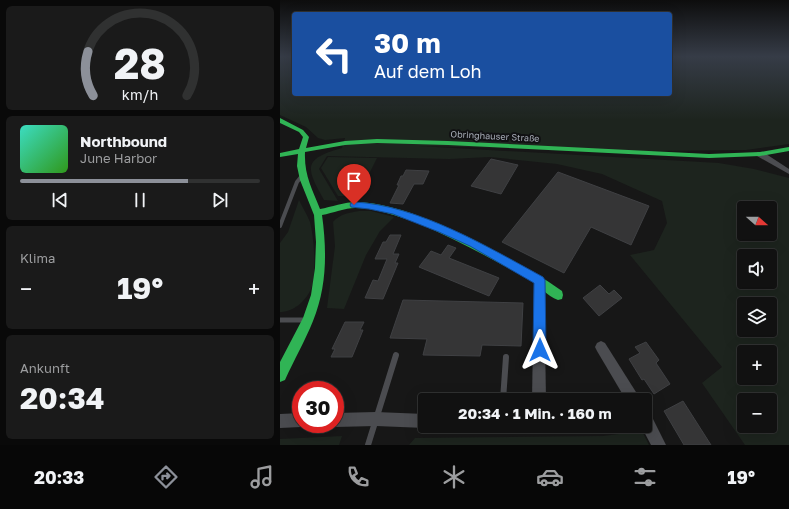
<!DOCTYPE html>
<html lang="de">
<meta charset="utf-8">
<style>
:root{--surface:#111;--page:#1a1a1a;--text:#f1f3f6;--muted:#9c9d9f;--line:#303131;--accent:#8c9099}
body{margin:0;font-family:"Golos Text",sans-serif;background:var(--page);color:var(--text);height:100vh;display:flex;flex-direction:column;font-size:15px;white-space:nowrap}
*{box-sizing:border-box;margin:0}
p{font-size:13px;color:var(--muted)}
.icon{flex:none;width:22px;height:22px;fill:none;stroke:currentColor;stroke-width:2;stroke-linecap:round;stroke-linejoin:round}
.map{position:relative;flex:1;overflow:hidden}
.side{display:flex;flex-direction:column;gap:6px;padding:6px;background:#090909;width:280px}
.side>*{flex:none}
.guide{position:absolute;left:12px;top:12px;width:380px;height:84px;border-radius:4px;box-shadow:0 4px 16px #0002,0 0 0 1px var(--line);background:#1a4fa0;color:#fff;overflow:hidden}
.needle{width:26px;rotate:111deg}
.tools{position:absolute;left:457px;top:201px;display:grid;gap:8px}
.tools a{display:grid;place-items:center;width:40px;height:40px;border-radius:4px;background:var(--surface);box-shadow:0 4px 16px #0002,0 0 0 1px var(--line);font-size:20px}
.speed{position:absolute;left:12px;top:381px;display:flex;gap:8px;font-size:20px;font-weight:700;text-align:center}
.speed>*{display:grid;place-content:center;width:52px;height:52px;border-radius:50%;background:var(--surface);box-shadow:0 4px 16px #0002,0 0 0 1px var(--line);line-height:1}
.speed .limit{border:6px solid #d22;background:#fff;color:#111}
.pin{position:absolute;display:grid;place-items:center;width:34px;height:34px;color:#fff;margin:-41px -17px;border-radius:50% 50% 50% 0;rotate:-45deg;box-shadow:0 0 4px #0007}
.pin .icon{rotate:45deg}
.me{position:absolute;width:44px;margin:-22px;rotate:0deg;stroke-linejoin:round;filter:drop-shadow(0 0 3px #0008)}
.turn{display:flex;align-items:center;gap:14px;height:84px;padding:0 16px;font-size:18px}
.turn .icon{width:52px;height:52px;stroke-width:2.5}
.turn b{display:block;font-size:28px;line-height:34px}
.big{font-size:30px;font-weight:700;line-height:1.1}
.side .tile{flex:1;display:flex;flex-direction:column;justify-content:center;gap:6px;min-width:0;padding:0 14px;border-radius:6px;background:var(--page)}
.side .dial{align-items:center;gap:0}
.dial svg{height:104px;overflow:visible;fill:none;stroke:var(--line);stroke-width:7;stroke-linecap:round;text-anchor:middle}
.dial text{fill:var(--text);stroke:none}
.song{display:flex;align-items:center;gap:12px}
.cover{width:48px;height:48px;border-radius:6px;background:linear-gradient(135deg,hsl(170 70% 55%),hsl(110 70% 35%))}
.played{height:4px;border-radius:2px;background:linear-gradient(90deg,var(--accent) 70%,var(--line) 70%)}
.keys{display:flex;justify-content:space-around;direction:ltr}
.heat{display:flex;justify-content:space-between;align-items:center;font-size:22px;direction:ltr}
.trip{position:absolute;left:138px;top:393px;width:234px;height:40px;border-radius:4px;background:var(--surface);box-shadow:0 4px 16px #0002,0 0 0 1px var(--line);font-weight:700;line-height:40px;text-align:center}
.menu{display:flex;height:64px;justify-content:space-around;align-items:center;background:#070707;color:var(--muted)}
.menu .icon{width:28px;height:28px}
.menu .active{color:var(--accent)}
.menu b{font-size:18px;color:var(--text)}
main{display:flex;flex:1;min-height:0}
.map>svg:first-child{display:block}
.green{fill:#1d241e;fill-rule:evenodd}
.building{fill:#353536;stroke:#3f4043}
.lines{fill:none;stroke-linecap:round;stroke-linejoin:round}
.lane-far2{stroke:#4b4c50;stroke-width:4}
.lane-far1{stroke:#4b4c50;stroke-width:5}
.lane{stroke:#4b4c50;stroke-width:6}
.street{fill:#4b4c50;fill-rule:evenodd}
.fast{fill:#30b455;fill-rule:evenodd}
.route{fill:#1a73e8;stroke:#114b97}
.labels{text-anchor:middle;dominant-baseline:central;stroke-width:4;stroke-linejoin:round;paint-order:stroke}
.far-street-label{font-size:9px;fill:#a8adb8;stroke:#111113}
</style>
<main>
<section class="side">
<div class="tile dial"><svg viewBox="0 0 100 80">
<path d="M14 69A42 42 0 1 1 86 69"/>
<path d="M14 69A42 42 0 0 1 10 35" stroke="#8c9099"/>
<text x="50" y="56" font-size="32" font-weight="700">28</text>
<text x="50" y="72" font-size="11">km/h</text>
</svg></div>
<div class="tile">
<div class="song"><i class="cover"></i><div><b>Northbound</b><p>June Harbor</p></div></div>
<div class="played"></div>
<div class="keys"><svg class="icon" aria-label="previous" viewBox="0 0 24 24"><path d="M18 5L8 12l10 7zM5 5v14"/></svg><svg class="icon" aria-label="pause" viewBox="0 0 24 24"><path d="M8 5v14M16 5v14"/></svg><svg class="icon" aria-label="next" viewBox="0 0 24 24"><path d="M6 5l10 7-10 7zM19 5v14"/></svg></div>
</div>
<div class="tile"><p>Klima</p>
<div class="heat"><a>−</a><b class="big">19°</b><a>+</a></div>
</div>
<div class="tile"><p>Ankunft</p><b class="big">20:34</b></div>
</section>
<div class="map">
<svg width="509" height="445" viewBox="0 0 509 445">
<rect width="100%" height="100%" fill="#171717"/>
<g class="green">
<path d="M0,57H14V94H390V57H509V144L466,150L366,151L138,146L439,163L474,169L509,178V445H465L422,383L442,367L350,255L374,250L387,223L382,201L322,174L277,164L210,157L169,159L47,156L39,169L58,201L44,200C26,168 22,159 62,148L65,138L45,140L38,138L26,127L0,115ZM464,208H490V234H464ZM464,256H490V282H464ZM464,304H490V330H464ZM464,352H490V378H464ZM464,400H490V426H464Z"/>
<path d="M48,157L97,158L78,196H58L41,168Z"/>
<path d="M19,200C22,207 27,214 30,222C34,236 37,276 31,289C25,302 13,312 0,312V243L8,232Z"/>
<path d="M79,211H91L114,217L100,231L86,255L64,309L47,308L55,246L53,222C60,214 68,213 79,211Z"/>
<path d="M362,431L369,445H129L135,438L323,436Z"/>
<path d="M62,436L59,445H0V439Z"/>
</g>
<g class="building">
<path d="M211,159L238,165L221,194L191,186Z"/>
<path d="M126,170L149,171L143,184H134L123,204L110,203L119,185H117L121,176H123Z"/>
<path d="M278,172L369,206L351,245L311,227L284,273L222,242Z"/>
<path d="M110,235H121L113,254H119L115,263H118L103,299L85,298L93,280L98,281L107,259H95L103,242H106Z"/>
<path d="M168,245L176,248L169,258L219,278L209,296L139,267L151,251L161,255Z"/>
<path d="M320,285L329,294L334,290L342,298L319,316L303,298Z"/>
<path d="M123,300L243,303L241,346L202,345L200,356L143,355L147,339L110,338Z"/>
<path d="M65,322H84L80,330H83L72,357H51L55,349H52Z"/>
<path d="M366,342L379,360L376,363L390,384L374,394L364,379L362,380L349,359L360,353L355,347Z"/>
<path d="M403,401L431,445H404L384,411Z"/>
</g>
<g class="lines">
<path class="lane-far2" d="M0,226L17,182L21,177"/>
<path class="lane-far1" d="M0,320H24"/>
<g class="lane">
<path d="M223,400L226,357"/>
<path d="M88,445L116,355"/>
</g>
<g class="street">
<path d="M477,152H483L509,169V174L477,156Z"/>
<path d="M259,275L263,277L264,280L266,400H252L254,280L255,277Z"/>
<path d="M321,341L325,343L361,400H346L317,351L315,347L317,343Z"/>
<path d="M365,411L370,413L386,445H371L361,426H365Z"/>
<path d="M96,412L145,414V426H150L145,428L96,426L55,427L50,424H55V413Z"/>
<path d="M21,413V424L26,425L21,427L0,428V414Z"/>
</g>
<path class="fast" d="M0,118L23,130L29,137L26,148L65,141L97,139L168,141L429,154L480,152L509,147V151L480,156L429,158L168,145L97,143L65,145L25,152C24,175 32,189 40,209C51,207 65,202 76,202C121,203 180,232 219,253C241,265 262,276 282,291L283,295L282,299L278,300C267,296 259,285 248,279C212,259 176,239 137,223C117,216 97,208 75,208C65,208 53,213 42,215C47,251 47,287 33,321C25,341 14,360 5,380L0,382V362L23,318L31,295L35,268L36,242L34,215L20,180L17,166L18,154L0,157V153L19,149L23,137L19,132L0,123Z"/>
</g>
<linearGradient id="sky" x2="0" y2="1"><stop stop-color="#0d0d0d"/><stop offset="0.47" stop-color="#363c47"/><stop offset="1" stop-color="#363c47" stop-opacity="0"/></linearGradient>
<rect width="509" height="120" fill="url(#sky)"/>
<path class="route" d="M74,202C138,205 208,247 263,277L265,280L266,350L264,355L260,357L255,355L253,350L254,283L190,246L159,232L113,214L89,209L71,207L70,205L71,203Z"/>
<g class="labels">
<g class="far-street-label">
<text transform="translate(215 136) rotate(3)">Obringhauser Straße</text>
</g>
</g>
</svg>
<div class="tools">
<a><svg class="needle" viewBox="-14 -14 28 28"><path d="M0-13l5 13h-10z" fill="#e53935"/><path d="M0 13l5-13h-10z" fill="#9c9d9f"/></svg></a>
<a><svg class="icon" aria-label="sound" viewBox="0 0 24 24"><path d="M4 9h4l5-4v14l-5-4H4zM17 9q2 3 0 6"/></svg></a>
<a><svg class="icon" aria-label="layers" viewBox="0 0 24 24"><path d="M12 4l9 5-9 5-9-5zM3 14l9 5 9-5"/></svg></a>
<a>+</a>
<a>−</a>
</div>
<div class="speed"><div class="limit">30</div></div>
<div class="pin" style="left:74px;top:205px;background:#d93025"><svg class="icon" aria-label="arrive" viewBox="0 0 24 24"><path d="M6 21V4h12l-3 4 3 4H6"/></svg></div>
<svg class="me" style="left:260px;top:350px" viewBox="-20 -20 40 40"><path d="M0-17L14 15 0 8-14 15z" fill="#1a73e8" stroke="#fff" stroke-width="4"/></svg>
<div class="trip">20:34 · 1 Min. · 160 m</div>
<div class="guide">
<div class="turn"><svg class="icon" aria-label="left" viewBox="0 0 24 24"><path d="M17 20v-9H6M10 6l-5 5 5 5"/></svg><div><b>30 m</b>Auf dem Loh</div></div>
</div>
</div>
</main>
<nav class="menu">
<b>20:33</b>
<svg class="icon active" aria-label="directions" viewBox="0 0 24 24"><path d="M12 3l9 9-9 9-9-9zM9 14v-3h6M13 9l2 2-2 2"/></svg>
<svg class="icon" aria-label="music" viewBox="0 0 24 24"><path d="M9 18V5l10-2v13"/><circle cx="6" cy="18" r="3"/><circle cx="16" cy="16" r="3"/></svg>
<svg class="icon" aria-label="phone" viewBox="0 0 24 24"><path d="M5 4h4l2 5-3 2q2 4 5 5l2-3 5 2v4C11 20 4 13 5 4z"/></svg>
<svg class="icon" aria-label="climate" viewBox="0 0 24 24"><path d="M12 3v18M4 7l16 10M4 17L20 7"/></svg>
<svg class="icon" aria-label="car" viewBox="0 0 24 24"><path d="M5 17H2v-5l4-1 3-4h7l3 4 3 1v5h-3M9 17h6M6 11h13"/><circle cx="7" cy="17" r="2"/><circle cx="17" cy="17" r="2"/></svg>
<svg class="icon" aria-label="filters" viewBox="0 0 24 24"><path d="M4 7h16M4 17h16"/><circle cx="9" cy="7" r="2"/><circle cx="15" cy="17" r="2"/></svg>
<b>19°</b>
</nav>
